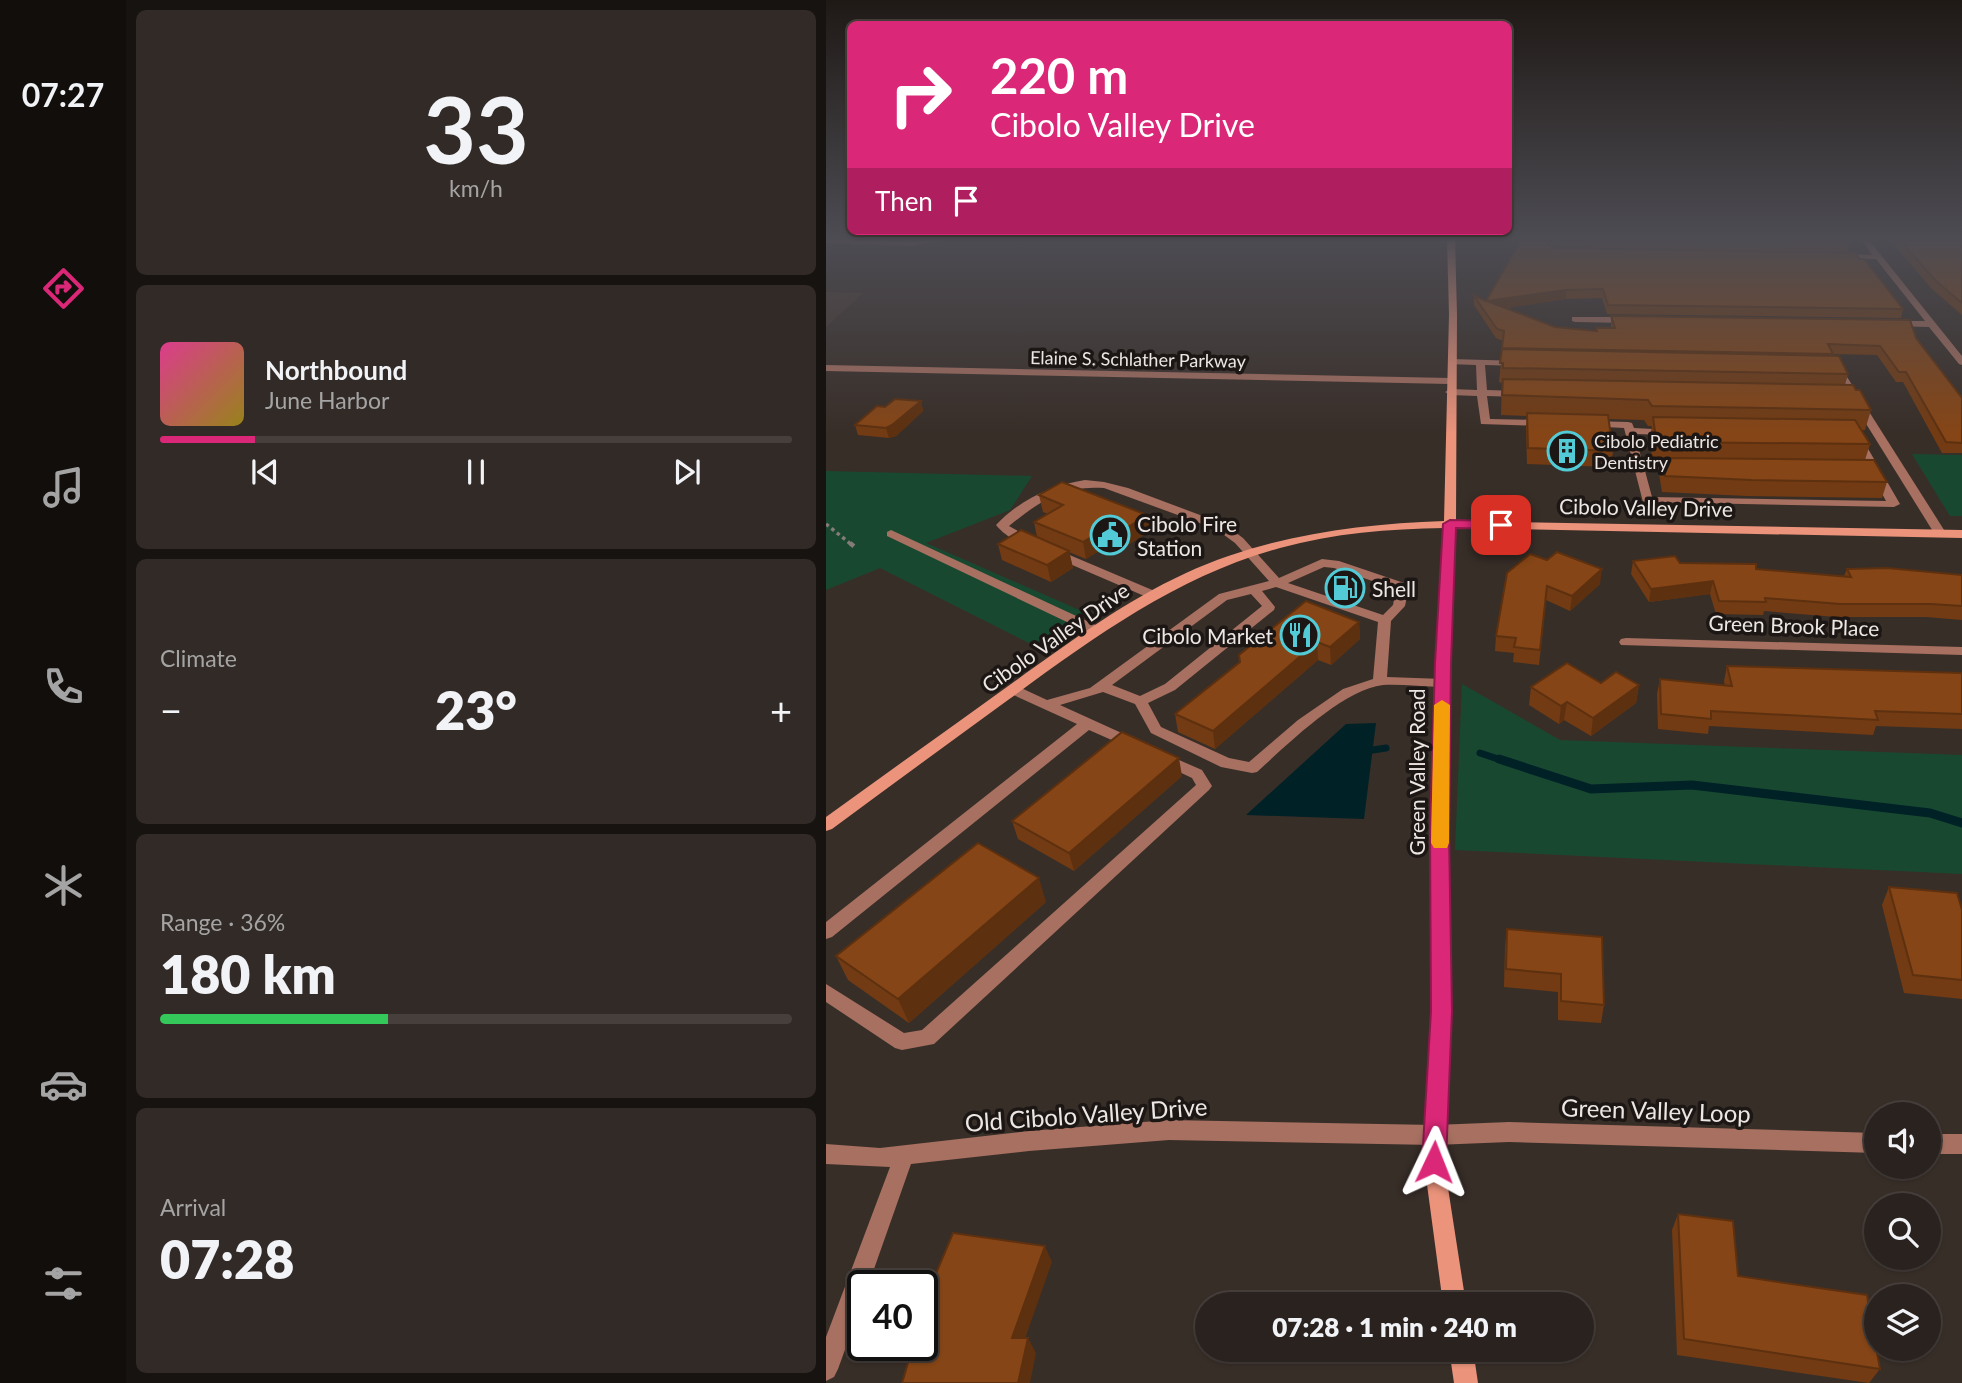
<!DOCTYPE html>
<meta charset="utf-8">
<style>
:root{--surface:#2a221e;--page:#322a27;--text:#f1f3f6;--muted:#a5a4a4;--line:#463f3c;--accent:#db2777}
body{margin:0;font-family:Lato,sans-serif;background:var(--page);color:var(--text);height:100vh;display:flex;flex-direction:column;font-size:26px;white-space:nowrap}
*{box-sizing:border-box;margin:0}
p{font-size:23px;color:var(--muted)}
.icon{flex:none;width:38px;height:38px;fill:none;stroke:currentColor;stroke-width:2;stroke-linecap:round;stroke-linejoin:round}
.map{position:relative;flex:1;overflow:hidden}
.sheet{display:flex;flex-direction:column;gap:10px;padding:10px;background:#171310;width:700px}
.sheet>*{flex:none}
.hud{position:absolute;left:21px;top:21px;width:665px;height:214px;border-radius:10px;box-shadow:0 2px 5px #0004,0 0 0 2px var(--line);background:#db2777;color:#fff;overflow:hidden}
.fabs{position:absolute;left:1038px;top:1102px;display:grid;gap:14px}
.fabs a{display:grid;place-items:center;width:77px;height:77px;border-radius:50%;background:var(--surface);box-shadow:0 2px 5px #0004,0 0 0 2px var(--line);font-size:35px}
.speed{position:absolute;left:21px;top:1270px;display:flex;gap:14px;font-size:35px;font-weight:700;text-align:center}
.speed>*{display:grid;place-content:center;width:91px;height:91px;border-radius:50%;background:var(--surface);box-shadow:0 2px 5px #0004,0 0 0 2px var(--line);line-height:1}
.speed .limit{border:4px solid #111;border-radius:10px;background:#fff;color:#111}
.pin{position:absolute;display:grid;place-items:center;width:60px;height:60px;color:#fff;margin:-30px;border-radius:14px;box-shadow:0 4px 10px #0006}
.me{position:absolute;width:77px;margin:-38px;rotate:2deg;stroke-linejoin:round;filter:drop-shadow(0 0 5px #0008)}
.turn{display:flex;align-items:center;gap:24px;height:147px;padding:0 28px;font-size:32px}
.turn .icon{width:91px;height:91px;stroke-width:2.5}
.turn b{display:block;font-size:49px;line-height:60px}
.then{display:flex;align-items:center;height:66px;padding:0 28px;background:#0003;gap:14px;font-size:26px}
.big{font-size:52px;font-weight:800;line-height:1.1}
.sheet .widget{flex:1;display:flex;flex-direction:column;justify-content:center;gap:10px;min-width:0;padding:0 24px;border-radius:10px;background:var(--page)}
.sheet .dial{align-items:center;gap:0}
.dial b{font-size:91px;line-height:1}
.song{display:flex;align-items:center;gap:21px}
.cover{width:84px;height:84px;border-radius:10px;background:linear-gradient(135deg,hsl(330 70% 55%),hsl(50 70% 35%))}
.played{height:7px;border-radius:4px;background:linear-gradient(90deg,var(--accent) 15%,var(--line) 15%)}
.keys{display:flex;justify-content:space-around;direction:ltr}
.heat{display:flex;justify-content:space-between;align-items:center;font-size:38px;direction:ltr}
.charge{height:10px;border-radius:5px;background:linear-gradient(90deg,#34c759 36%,var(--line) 0)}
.trip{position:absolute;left:369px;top:1292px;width:399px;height:70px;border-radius:35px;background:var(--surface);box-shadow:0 2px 5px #0004,0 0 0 2px var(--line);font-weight:800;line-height:70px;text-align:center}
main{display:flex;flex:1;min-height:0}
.tabs{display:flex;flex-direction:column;width:126px;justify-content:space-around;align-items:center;background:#110e0c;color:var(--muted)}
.tabs .icon{width:49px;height:49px}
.tabs .selected{color:var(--accent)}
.tabs b{font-size:32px;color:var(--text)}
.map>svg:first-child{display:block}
.built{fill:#47372f}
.green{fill:#184930}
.water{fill:#002227}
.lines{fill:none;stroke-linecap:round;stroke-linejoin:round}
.stream-far1{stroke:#002227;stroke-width:7}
.stream{stroke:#002227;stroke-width:9}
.path-far1{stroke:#847c77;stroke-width:3.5;stroke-dasharray:3.5 3.5;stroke-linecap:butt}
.path{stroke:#847c77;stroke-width:4.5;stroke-dasharray:5 5;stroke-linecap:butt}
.lane{fill:#a77061;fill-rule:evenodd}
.street{fill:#a77061;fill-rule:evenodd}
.secondary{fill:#eb937b;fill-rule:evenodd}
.wall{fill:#723b13}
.shaded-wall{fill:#5d300f}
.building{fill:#854516;stroke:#5d300f;stroke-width:2}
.route{fill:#db2777;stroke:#8e194d;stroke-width:2}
.slow{fill:#f59e0b}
.labels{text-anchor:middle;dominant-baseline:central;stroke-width:7;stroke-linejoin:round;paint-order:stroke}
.far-street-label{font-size:18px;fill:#ede6e3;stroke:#1c1715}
.far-poi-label{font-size:18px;fill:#ede6e3;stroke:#1c1715;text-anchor:start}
.street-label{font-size:21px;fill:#ede6e3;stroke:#1c1715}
.poi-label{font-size:21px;fill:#ede6e3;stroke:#1c1715;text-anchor:start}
.near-street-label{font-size:24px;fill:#ede6e3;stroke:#1c1715}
</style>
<main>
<nav class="tabs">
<b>07:27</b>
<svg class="icon selected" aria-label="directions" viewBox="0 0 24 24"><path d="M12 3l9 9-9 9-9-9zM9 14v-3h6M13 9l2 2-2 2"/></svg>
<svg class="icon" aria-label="music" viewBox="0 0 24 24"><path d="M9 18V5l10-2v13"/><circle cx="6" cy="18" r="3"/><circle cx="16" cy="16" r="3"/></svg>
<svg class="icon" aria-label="phone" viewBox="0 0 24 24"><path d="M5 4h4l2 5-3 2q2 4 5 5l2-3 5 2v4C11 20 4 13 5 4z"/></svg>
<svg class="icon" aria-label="climate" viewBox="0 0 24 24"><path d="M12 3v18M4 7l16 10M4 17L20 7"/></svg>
<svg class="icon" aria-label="car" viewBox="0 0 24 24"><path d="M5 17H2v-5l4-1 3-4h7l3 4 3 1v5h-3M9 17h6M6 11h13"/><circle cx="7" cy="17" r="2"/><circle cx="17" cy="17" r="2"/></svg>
<svg class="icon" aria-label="filters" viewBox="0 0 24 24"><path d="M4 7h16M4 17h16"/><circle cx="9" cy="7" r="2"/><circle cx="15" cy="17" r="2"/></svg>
</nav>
<section class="sheet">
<div class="widget dial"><b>33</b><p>km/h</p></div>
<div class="widget">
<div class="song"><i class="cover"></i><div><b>Northbound</b><p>June Harbor</p></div></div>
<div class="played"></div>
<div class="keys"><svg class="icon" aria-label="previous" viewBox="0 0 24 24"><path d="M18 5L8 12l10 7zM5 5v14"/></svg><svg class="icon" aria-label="pause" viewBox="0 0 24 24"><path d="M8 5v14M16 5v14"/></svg><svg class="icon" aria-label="next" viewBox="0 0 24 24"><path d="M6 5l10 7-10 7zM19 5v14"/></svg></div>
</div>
<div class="widget"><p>Climate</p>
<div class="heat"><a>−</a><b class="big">23°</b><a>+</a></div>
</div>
<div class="widget"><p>Range · 36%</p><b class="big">180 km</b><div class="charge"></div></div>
<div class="widget"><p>Arrival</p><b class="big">07:28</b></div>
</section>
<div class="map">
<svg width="1136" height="1383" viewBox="0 0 1136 1383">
<rect width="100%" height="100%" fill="#382e28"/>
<path class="built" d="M0,292L37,293L0,327Z"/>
<g class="green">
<path d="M1086,454L1136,455V516H1124Z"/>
<path d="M0,471L206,476L184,510L100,543L258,612L207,645L54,568L0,590Z"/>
<path d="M636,684L734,740L1136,755V874L629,850Z"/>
</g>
<path class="water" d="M550,723L538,819L420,815L520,724Z"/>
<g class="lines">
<g class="stream-far1">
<path d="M540,751L560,748"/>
<path d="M654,753L678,761"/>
</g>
<path class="stream" d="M673,759L765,789L866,785L1104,813L1136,823"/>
<path class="path-far1" d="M0,524L26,545"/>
<path class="path" d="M24,543L30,548"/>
<g class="lane">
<path d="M0,239L88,242L122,239L88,246L0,243Z"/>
<path d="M625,359L696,361L698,363L693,366L659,365L661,390L693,391L698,394L693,397L661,396L664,419L720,420L725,423L720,426L655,424L651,396L624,395L619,392L624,389L651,390L650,365L622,364V360Z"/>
<path d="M1011,366L1016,369L1120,533L1118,535H1110L1108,533L1006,369Z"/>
<path d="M765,421L802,422L806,423L808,428L845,430L846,432L841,435L809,434L817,465H851L856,468L851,471H819L826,497L1060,501L1027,440L1032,437L1037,440L1074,504L1068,507L817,502L798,428L761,426V422Z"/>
<path d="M259,480L278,482L302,488L398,524L417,538L453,578L496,559L513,561L581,584L583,587L579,606L565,621L561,677L617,679L624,683L617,687C597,687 576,684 557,685C516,690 461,745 431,772L426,773L395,767L325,733L309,704L277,692L234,705L311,740L313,744L306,749L263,730L6,937L0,939V922L251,724L183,693L181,690L183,687H193L221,700L264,688L393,594L443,581L409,543L390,529L278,488C236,485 214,501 183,526L206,539V543C193,545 178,535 170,525C193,500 226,485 259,480ZM498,567L508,568L570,589L567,605L557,615L462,583ZM450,587L552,622L547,679L517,689L472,720L423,762L403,758L335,727L322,703L349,690L448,610L449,607L436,591ZM425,594L436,606L339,684L314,696L286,685L401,600Z"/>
<path d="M227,548L331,592L333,595L327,599L323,598L223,555V549Z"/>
<path d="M337,753L376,770L386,786L383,790L108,1044L76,1050L69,1048L0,1002V984L78,1033L96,1030L370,785L366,778L332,762L330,758L332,754Z"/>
</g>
<g class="street">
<path d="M1035,239H1042L1136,356V365L1133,364L1103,327L1065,326L1064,324L1068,321H1099L1050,259L1012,258V254H1015L1046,255Z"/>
<path d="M746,317H803L807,320L803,323L749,322L746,321Z"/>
<path d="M0,365L624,378L629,381L624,384L0,371Z"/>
<path d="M65,530L274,627L276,630L274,633H264L61,536V532Z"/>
<path d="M800,638L1136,647V655L795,645L793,642L795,639Z"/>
<path d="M343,1120L609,1125L683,1122L1050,1133V1153L683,1142L609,1145L343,1140L203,1151L85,1164L42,1286H37V1300L12,1369L8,1377L0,1381V1337L64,1167L0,1164V1144L54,1148L203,1131Z"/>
<rect x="1102" y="1134" width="34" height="20"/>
</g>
<g class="secondary">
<path d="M621,239H629L631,314L630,521L1136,530V538L630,528L624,663L622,833L625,1011L618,1162L640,1304H617L598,1162L607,1011L606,833L610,663L618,528C563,529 508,533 454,548C351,576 267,638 182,700C123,743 64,786 6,829L0,831V817C62,772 124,728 185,684C241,644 297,602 360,573C441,536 530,524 618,521L623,314Z"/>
<path d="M623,1349H647L652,1383H628Z"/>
</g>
</g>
<g class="wall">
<path d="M678,239H1021L1024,243L1022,252L727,248L1033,259L1077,309L1075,318L781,314L776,298L740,299L679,308L729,327L770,331V328H785V316L1090,338L1136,398V453H1116L1077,382H1070L1051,355L1007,354V355L1022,374L1019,385L1030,390L1045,410L1039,430H1035L1044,444L1039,460L1061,482L1056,498L921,496L836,492L833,474L835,463H831V460H826L824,437L826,426H822L818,420L782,419L787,451L785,467L701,464L700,428L701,416L675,415L676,383L673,382L677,341L670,338L648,305V296L660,301L695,241Z"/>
<path d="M1063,239H1136V315L1107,290Z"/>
<path d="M95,401L97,411L70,436L63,438L32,435L29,425L59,407Z"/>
<path d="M213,495L321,515L324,531L291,552L279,547L260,559L243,552L247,568L225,582L176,560L172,544L211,537L208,522L222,514L217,512Z"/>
<path d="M807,561L854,563L1018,576L1021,569L1136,575V620L1100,617H1010L938,611L937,615L890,614L884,594L823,602L805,574Z"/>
<path d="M681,573L774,584L744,611L720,600L713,665L687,662L688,653L669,651L670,636Z"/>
<path d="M533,622L534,639L505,665L492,660L389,749L352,732L349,714L413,662Z"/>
<path d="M901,666L1136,673V729L1050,726L1047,735L883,726L882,734L832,729L831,694L834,679L899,686L898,681Z"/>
<path d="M775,683L813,685L810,703L765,736L738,720L733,724L703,705L705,687Z"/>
<path d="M356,776L248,871L192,839L186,821Z"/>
<path d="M1063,887L1136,910V999L1078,993L1056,905Z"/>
<path d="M220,902L83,1023L22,980L10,956Z"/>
<path d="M681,929L778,1005L775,1023L732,1020V992L678,987L679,947Z"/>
<path d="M852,1214L912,1276L1054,1369L1043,1383L851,1355L846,1230Z"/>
</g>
<g class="shaded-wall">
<path d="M728,239L727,247L721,244Z"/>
<path d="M740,290V299L661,311V301Z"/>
<path d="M95,401L97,411L70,436L63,438L60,428Z"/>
<path d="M321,515L324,531L291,552L288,536Z"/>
<path d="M275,531L279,547L260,559L257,542Z"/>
<path d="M243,551L247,568L225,582L221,565Z"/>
<path d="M776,569L774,584L744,611L746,596Z"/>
<path d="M887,581L884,594L823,602L825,589Z"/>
<path d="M533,622L534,639L505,665L504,647Z"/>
<path d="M491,642L492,660L389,749L387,731Z"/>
<path d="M813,685L810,703L765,736L767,718Z"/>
<path d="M741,702L738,720L733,724L735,706Z"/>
<path d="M353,758L356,776L248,871L243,853Z"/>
<path d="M213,878L220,902L83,1023L72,999Z"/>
<path d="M219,1246L226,1262L194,1353L186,1338Z"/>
<path d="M202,1338L210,1353L204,1383H192Z"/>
</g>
<g class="building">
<path d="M696,239H727L721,244L728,248L1030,253L1033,259H1038L1077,309L782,305L777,289L740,290L661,301L729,327L771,331L770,328H789L785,316L1084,320L1090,338L1136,398V443L1120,442L1080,372H1073L1054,346L1002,344L1007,354L676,348L678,331L671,329L648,296L660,301Z"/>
<path d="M748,239H1021L1024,243Z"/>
<path d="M1073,239H1136V303L1110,281Z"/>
<path d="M676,349L1013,356L1022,374L677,368V363H674Z"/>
<path d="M677,379L1027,385L1030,390H1034L1045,410L826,406L822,400L676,395Z"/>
<path d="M69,399L95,401L66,425L60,428L29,425L51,406L59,407Z"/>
<path d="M701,413L782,415L787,451L702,448Z"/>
<path d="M827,417L1029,420L1044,444L835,442L834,439H830Z"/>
<path d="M836,458L1048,460L1061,482L925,480L839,476Z"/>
<path d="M236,482L321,515L288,536L275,531L257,542L208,522L237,505L213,495Z"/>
<path d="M195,530L243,551L221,565L172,544Z"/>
<path d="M731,552L776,569L746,596L721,586L714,650L688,647L690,638L670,636L681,573L704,554L721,560Z"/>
<path d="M849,556L854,563L930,564V569L1025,577L1021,569L1061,568L1136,575V606L1105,604H1014L939,598L940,602L893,601L887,581L825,589L807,561Z"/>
<path d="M480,601L533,622L504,647L491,642L387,731L349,714L414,662L413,655Z"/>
<path d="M741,663L775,683L790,672L813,685L767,718L741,702L735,706L705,687Z"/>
<path d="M901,666L1136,673V714L1049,711L1052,720L885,711V719L835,714L834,679L906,686Z"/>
<path d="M296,732L353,758L243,853L186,821Z"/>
<path d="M152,843L213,878L72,999L10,956Z"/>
<path d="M1063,887L1131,893L1136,910V980L1087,975Z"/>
<path d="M681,929L776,937L778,1005L735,1001V974L680,969Z"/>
<path d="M852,1214L907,1221L912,1276L1041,1295L1054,1369L858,1339Z"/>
<path d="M127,1233L219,1246L186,1338H202L192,1383H76L87,1346H96V1307Z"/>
</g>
<linearGradient id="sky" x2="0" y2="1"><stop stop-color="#1f1916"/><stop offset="0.55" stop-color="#4d4c53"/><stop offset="1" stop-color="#4d4c53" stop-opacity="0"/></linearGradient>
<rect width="1136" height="433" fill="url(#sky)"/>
<path class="route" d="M624,520L675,521L681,525L675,529L630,528L625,663L623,833L626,1011L620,1162L617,1170L608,1173L600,1170L596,1162L605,1011L604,833L609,663L617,524Z"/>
<path class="slow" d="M616,700L624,705L623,843L621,848H608L605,843L608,705Z"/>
<defs>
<symbol id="building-ring" viewBox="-11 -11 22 22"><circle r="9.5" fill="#1c1715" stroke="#52cbd7" stroke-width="1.5"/><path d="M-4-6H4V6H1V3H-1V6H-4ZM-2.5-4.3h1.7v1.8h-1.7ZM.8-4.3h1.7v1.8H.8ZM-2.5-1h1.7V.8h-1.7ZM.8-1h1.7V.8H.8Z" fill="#52cbd7"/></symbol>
<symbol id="civic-ring" viewBox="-11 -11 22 22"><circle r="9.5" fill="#1c1715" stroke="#52cbd7" stroke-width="1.5"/><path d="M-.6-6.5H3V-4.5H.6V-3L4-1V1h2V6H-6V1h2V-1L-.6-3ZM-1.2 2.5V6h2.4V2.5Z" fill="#52cbd7"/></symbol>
<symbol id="fuel-ring" viewBox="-11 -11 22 22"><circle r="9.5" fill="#1c1715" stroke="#52cbd7" stroke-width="1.5"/><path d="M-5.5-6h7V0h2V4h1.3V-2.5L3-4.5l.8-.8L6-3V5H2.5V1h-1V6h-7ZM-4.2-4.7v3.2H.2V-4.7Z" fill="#52cbd7"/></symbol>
<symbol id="restaurant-ring" viewBox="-11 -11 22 22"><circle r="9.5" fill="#1c1715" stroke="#52cbd7" stroke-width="1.5"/><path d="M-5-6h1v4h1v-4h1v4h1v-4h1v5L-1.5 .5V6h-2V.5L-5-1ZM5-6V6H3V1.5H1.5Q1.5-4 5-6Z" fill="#52cbd7"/></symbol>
</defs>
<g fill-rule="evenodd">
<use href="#building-ring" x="719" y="429" width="44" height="44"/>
<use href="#civic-ring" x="262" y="513" width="44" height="44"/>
<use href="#fuel-ring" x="497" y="566" width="44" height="44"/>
<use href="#restaurant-ring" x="452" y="613" width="44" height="44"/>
</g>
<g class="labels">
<g class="far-street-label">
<text transform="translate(312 359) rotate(1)">Elaine S. Schlather Parkway</text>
</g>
<g class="far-poi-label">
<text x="768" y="441">Cibolo Pediatric<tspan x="768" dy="21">Dentistry</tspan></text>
</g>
<g class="street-label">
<text transform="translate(820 507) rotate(1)">Cibolo Valley Drive</text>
<text transform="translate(968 625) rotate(2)">Green Brook Place</text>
<text transform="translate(229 637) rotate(-35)">Cibolo Valley Drive</text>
<text transform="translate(590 772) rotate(-90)">Green Valley Road</text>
</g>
<g class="poi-label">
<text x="311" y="523">Cibolo Fire<tspan x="311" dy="24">Station</tspan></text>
<text x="546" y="588">Shell</text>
<text x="447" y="635" text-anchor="end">Cibolo Market</text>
</g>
<g class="near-street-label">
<text transform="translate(830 1110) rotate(2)">Green Valley Loop</text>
<text transform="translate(260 1114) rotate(-4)">Old Cibolo Valley Drive</text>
</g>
</g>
</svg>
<div class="fabs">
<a><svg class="icon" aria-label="sound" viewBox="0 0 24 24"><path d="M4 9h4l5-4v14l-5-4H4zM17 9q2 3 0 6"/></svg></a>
<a><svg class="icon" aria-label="search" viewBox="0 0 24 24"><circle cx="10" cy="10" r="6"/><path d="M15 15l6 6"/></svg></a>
<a><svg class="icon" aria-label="layers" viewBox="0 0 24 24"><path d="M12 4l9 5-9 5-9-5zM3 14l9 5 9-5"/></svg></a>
</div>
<div class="speed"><div class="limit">40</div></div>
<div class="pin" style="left:675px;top:525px;background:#d93025"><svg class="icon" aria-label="arrive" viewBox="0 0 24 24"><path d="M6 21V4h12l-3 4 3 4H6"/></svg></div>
<svg class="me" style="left:608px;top:1162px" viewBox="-20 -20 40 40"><path d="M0-17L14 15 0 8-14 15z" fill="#db2777" stroke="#fff" stroke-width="4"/></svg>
<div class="trip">07:28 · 1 min · 240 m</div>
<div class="hud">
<div class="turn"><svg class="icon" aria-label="right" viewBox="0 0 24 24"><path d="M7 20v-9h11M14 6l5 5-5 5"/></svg><div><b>220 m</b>Cibolo Valley Drive</div></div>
<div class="then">Then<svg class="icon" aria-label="arrive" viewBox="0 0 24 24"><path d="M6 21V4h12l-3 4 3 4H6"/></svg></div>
</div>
</div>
</main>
